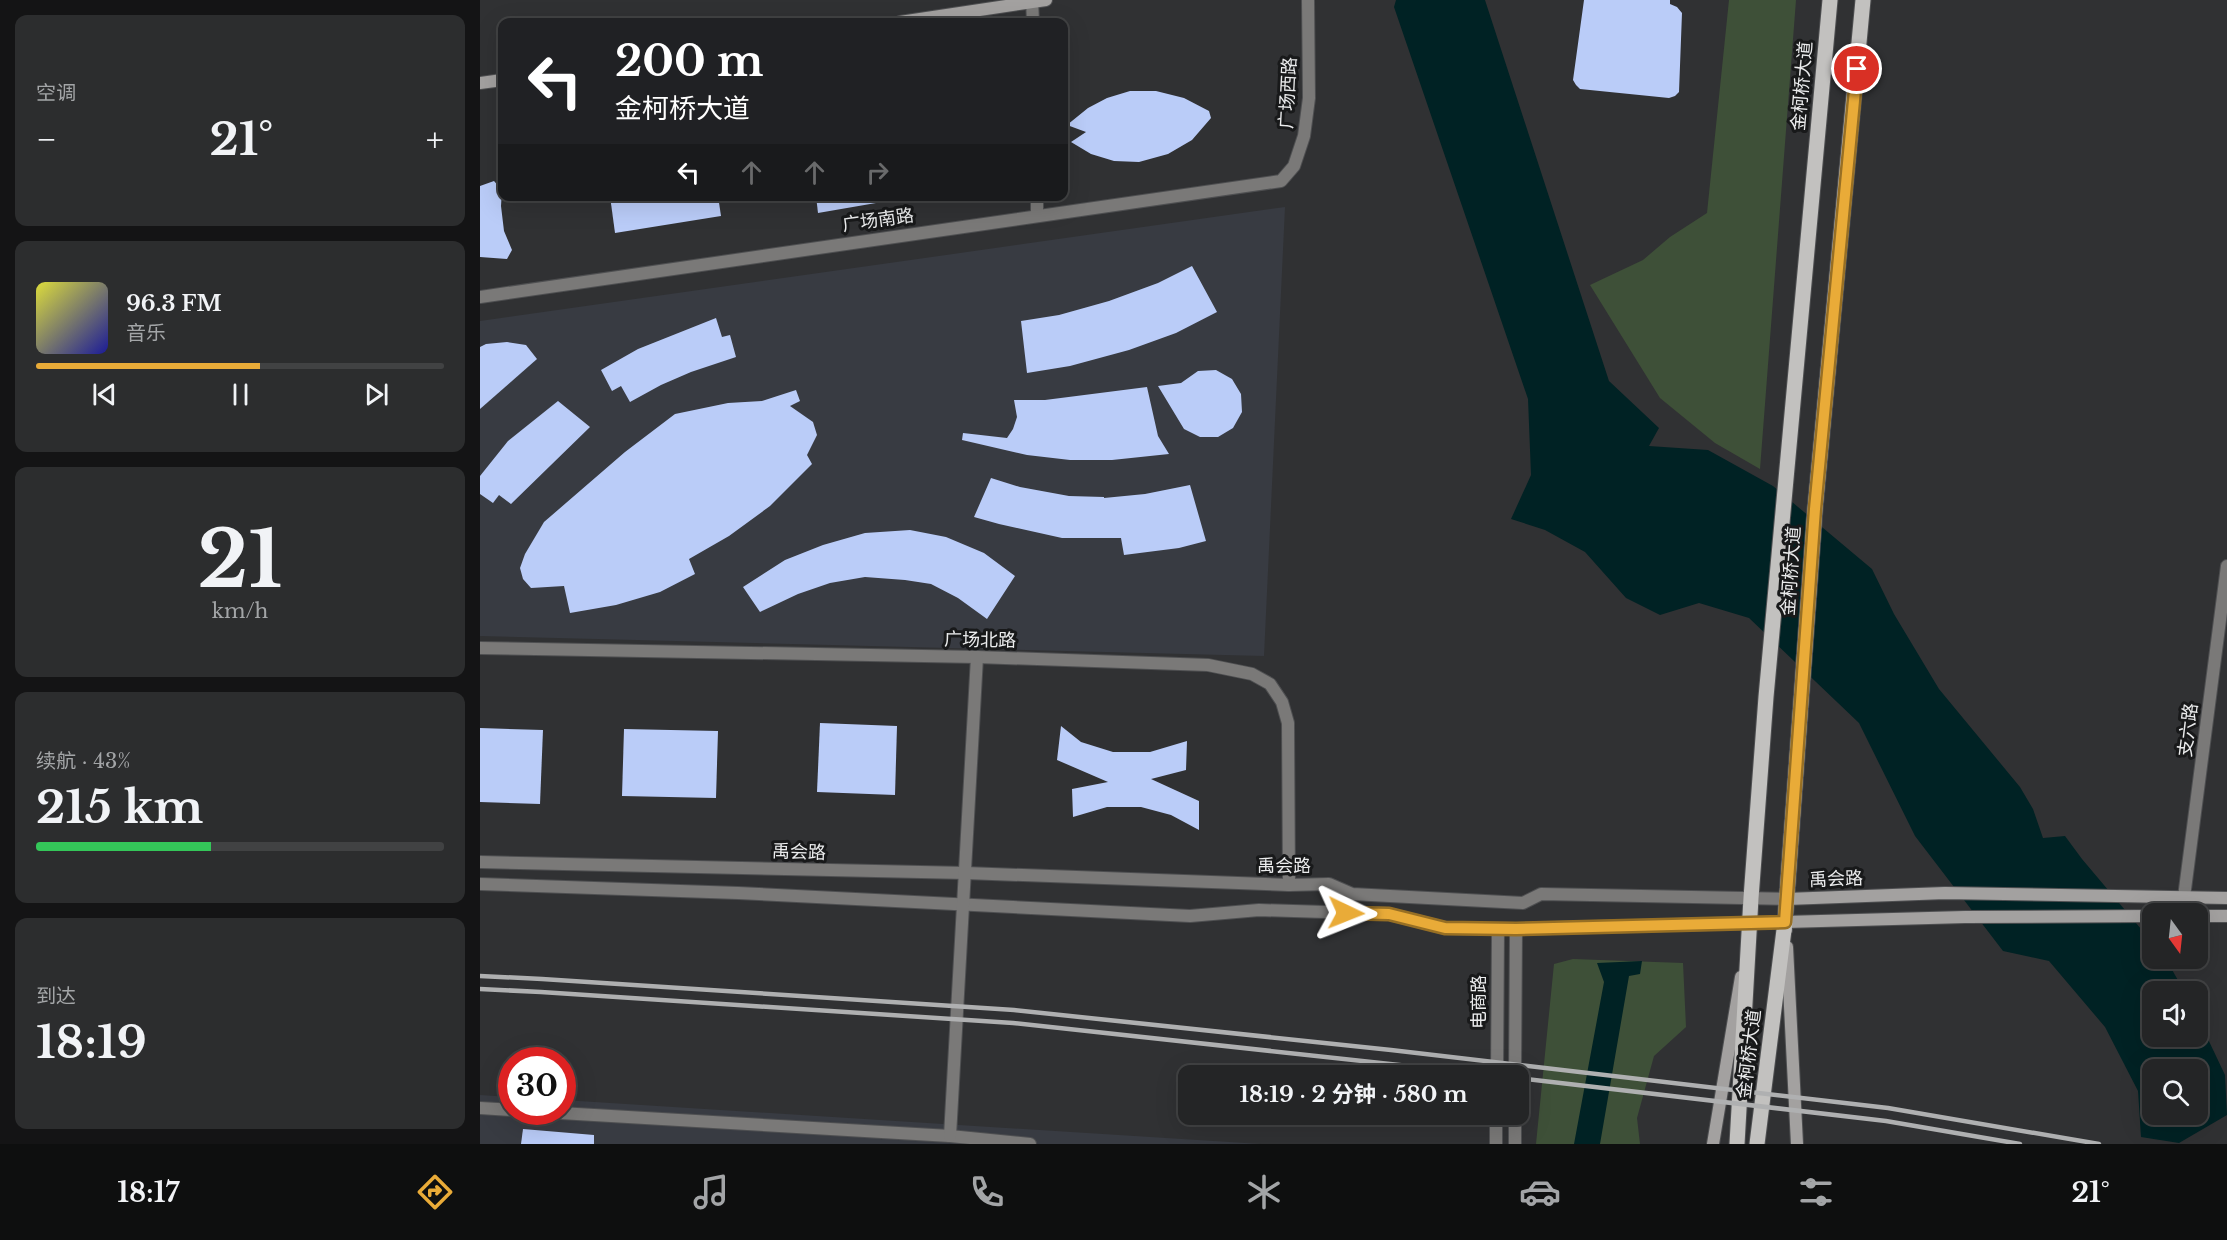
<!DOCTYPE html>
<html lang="zh">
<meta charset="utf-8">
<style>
:root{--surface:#242526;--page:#2c2d2e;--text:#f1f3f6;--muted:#a3a5a7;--line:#414243;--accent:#e9ab38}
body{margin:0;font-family:"Libre Baskerville","Noto Sans SC",serif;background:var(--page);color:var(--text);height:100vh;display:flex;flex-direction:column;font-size:22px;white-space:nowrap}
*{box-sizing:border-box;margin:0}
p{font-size:20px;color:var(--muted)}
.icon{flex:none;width:33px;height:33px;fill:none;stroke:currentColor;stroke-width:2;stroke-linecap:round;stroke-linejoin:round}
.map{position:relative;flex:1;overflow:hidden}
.side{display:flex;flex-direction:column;gap:15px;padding:15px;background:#141415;width:480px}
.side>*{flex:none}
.banner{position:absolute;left:18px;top:18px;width:570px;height:183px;border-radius:12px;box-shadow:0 6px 24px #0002,0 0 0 2px var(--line);background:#202124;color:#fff;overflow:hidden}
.needle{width:39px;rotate:165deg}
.fabs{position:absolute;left:1662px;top:903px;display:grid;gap:12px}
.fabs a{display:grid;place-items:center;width:66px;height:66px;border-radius:12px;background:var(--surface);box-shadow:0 6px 24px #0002,0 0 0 2px var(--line);font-size:30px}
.speed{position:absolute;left:18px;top:1047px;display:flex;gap:12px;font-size:30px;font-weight:700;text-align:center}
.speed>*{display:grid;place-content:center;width:78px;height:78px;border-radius:50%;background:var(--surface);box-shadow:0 6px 24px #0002,0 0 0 2px var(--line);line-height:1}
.speed .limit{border:9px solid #d22;background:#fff;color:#111}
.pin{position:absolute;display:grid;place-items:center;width:51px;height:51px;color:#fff;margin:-26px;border:3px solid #fff;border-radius:50%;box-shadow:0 2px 6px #0007}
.me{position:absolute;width:66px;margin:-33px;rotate:92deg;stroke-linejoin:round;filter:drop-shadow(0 0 4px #0008)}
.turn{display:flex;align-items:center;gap:21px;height:126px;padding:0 18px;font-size:27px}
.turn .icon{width:78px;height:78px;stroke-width:2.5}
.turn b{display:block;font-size:42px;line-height:51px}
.lanes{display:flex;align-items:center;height:57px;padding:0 18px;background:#0003;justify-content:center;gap:30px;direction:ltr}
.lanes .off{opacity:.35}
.big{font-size:45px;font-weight:700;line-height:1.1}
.side .tile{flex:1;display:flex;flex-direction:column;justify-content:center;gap:9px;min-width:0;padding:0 21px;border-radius:12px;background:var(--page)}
.side .dial{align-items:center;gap:0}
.dial b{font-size:78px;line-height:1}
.song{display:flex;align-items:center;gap:18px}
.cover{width:72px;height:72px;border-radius:9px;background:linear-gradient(135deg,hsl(60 70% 55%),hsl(240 70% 35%))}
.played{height:6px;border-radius:3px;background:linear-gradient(90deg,var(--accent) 55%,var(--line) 55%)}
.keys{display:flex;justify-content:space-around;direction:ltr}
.heat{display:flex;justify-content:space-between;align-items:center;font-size:33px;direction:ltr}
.charge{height:9px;border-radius:4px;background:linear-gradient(90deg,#34c759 43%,var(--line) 0)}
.trip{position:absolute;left:698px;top:1065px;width:351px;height:60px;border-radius:12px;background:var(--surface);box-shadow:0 6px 24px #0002,0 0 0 2px var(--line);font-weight:700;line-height:60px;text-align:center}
.dock{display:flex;height:96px;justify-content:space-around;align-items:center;background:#0e0f0f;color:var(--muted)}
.dock .icon{width:42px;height:42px}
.dock .on{color:var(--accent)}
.dock b{font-size:27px;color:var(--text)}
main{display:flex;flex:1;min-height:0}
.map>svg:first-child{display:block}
.built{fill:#383b42}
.green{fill:#3e5038}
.water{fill:#002224;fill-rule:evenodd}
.building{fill:#baccf8}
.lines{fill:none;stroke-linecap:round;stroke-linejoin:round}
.street-casing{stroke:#4e4f51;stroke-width:14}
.secondary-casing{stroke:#4e4f51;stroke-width:14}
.primary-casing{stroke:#4e4f51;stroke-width:17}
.street{stroke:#7a7978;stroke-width:12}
.secondary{stroke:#a3a1a0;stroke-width:12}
.primary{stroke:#c2c1bf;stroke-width:15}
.rail{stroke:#afb0b1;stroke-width:4.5}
.route-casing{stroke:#976f24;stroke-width:15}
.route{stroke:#e9ab38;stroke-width:10}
.labels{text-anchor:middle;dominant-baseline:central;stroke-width:6;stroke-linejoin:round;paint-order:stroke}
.street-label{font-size:18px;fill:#ebeced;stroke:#18191a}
</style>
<main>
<section class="side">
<div class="tile"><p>空调</p>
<div class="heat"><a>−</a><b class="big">21°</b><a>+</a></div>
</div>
<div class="tile">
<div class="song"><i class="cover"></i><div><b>96.3 FM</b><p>音乐</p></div></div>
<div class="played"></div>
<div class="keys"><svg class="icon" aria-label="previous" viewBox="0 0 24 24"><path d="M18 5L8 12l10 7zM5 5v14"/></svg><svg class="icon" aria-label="pause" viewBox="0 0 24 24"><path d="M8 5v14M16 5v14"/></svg><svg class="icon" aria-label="next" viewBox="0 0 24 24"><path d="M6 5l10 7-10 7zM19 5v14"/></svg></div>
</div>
<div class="tile dial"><b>21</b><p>km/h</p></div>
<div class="tile"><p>续航 · 43%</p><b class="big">215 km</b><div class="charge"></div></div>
<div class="tile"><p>到达</p><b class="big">18:19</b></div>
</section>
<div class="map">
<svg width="1747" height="1144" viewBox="0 0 1747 1144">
<rect width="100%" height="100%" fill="#303133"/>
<g class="built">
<path d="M805,207L784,656L0,636V321Z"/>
<path d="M0,1095L31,1097L32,1112H82L83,1100L781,1144H0Z"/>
</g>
<g class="green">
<path d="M1249,0H1316L1280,469L1235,443L1180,398L1110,285L1163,260L1190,237L1227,213Z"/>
<path d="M1093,959L1203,963L1206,1027L1174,1056L1157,1118L1160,1144H1056L1074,964Z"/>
</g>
<g class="water">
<path d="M916,0H1005L1129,381L1179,428L1169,446L1228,450L1293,486L1392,569L1414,614L1459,689L1540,787L1553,809L1563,838L1585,836L1602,859L1672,942V958L1686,959L1704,991L1672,992V1036H1718V1018L1745,1075L1747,1115L1699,1143L1661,1137L1658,1091L1625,1027L1569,961L1523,951L1435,836L1379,723L1269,618L1219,603L1180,615L1146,598L1105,552L1065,530L1031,519L1051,475L1048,399L914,7ZM1672,1070H1718V1114H1672Z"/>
<path d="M1162,961L1160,974L1149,976L1120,1144H1094L1124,982L1117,963Z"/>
</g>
<g class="building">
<path d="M1104,0H1190V4L1197,7L1202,13L1199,92L1195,96L1189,98L1100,89L1096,85L1093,80Z"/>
<path d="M650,91H676L704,98L729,111L731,118L712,140L688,154L659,162L634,161L611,154L591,142L606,132L587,125L608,108L627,98Z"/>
<path d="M14,181L22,190L21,206L24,231L32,250L27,259L0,257V186Z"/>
<path d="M130,196H238L241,216L135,233Z"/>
<path d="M336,196H396V203L338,213Z"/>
<path d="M712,266L737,312L696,333L649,350L590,366L547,373L541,321L579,315L629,301L678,283Z"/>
<path d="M236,318L242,337L250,335L256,357L211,372L181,385L150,402L141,386L132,391L121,370L158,349Z"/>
<path d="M27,342L46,345L57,359L0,409V347L6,344Z"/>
<path d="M736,370L752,379L761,394L762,412L753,428L738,437H720L704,429L678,386L701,383L718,371Z"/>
<path d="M667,387L678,436L689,454L632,460H590L547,455L482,440L483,433L527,438L533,429L537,417L534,400H565Z"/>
<path d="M316,390L320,401L310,406L333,422L337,435L327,455L332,464L290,506L249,536L209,559L215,574L180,592L136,605L90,613L84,586L51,588L43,579L40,568L45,554L64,522L145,452L195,414L248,403L282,401Z"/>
<path d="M78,401L110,427L31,504L19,495L13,503L0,494V476L28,441Z"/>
<path d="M511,478L540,487L589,496L624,497V498L665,494L710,485L726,541L699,548L644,555L641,538H582L519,524L494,517Z"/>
<path d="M430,530L466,537L504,553L535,576L507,619L478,598L451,584L425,580L385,577L350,583L318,594L280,612L263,587L305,560L343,545L385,533Z"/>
<path d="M340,723L417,726L415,795L337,792Z"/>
<path d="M581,726L601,742L633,752H670L707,741L706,770L671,779L719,801V830L691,815L661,807H627L593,817L592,789L628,782L577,760Z"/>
<path d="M0,728L63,730L60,804L0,802Z"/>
<path d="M144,729L238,731L236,798L142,796Z"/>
<path d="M43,1129L114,1135V1144H41Z"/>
</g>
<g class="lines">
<defs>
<g id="street">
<path d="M552,0L553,22"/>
<path d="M557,196V215"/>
<path d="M0,297L801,181L814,166L824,136L829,98L828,0"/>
<path d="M0,648L497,657L728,665L772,674L790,684L802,702L808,723L809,885"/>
<path d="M0,862L486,873L809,885L849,884L872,894L1043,903L1061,894L1307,899"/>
<path d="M0,884L258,893L710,916L779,910L909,914L965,928L1036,929L1305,922"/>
<path d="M1704,897L1747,566"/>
<path d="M1017,1076L1018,929"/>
<path d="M1035,1076L1036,929"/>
<path d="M0,1108L32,1110"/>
<path d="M63,1112L470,1136L550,1144"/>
<path d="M470,1136L497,657"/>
<path d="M1016,1144V1114"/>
<path d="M1035,1144V1114"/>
</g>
<g id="secondary">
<path d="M420,22L566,0"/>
<path d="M0,83L22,80"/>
<path d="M1307,899L1465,893L1747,898"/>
<path d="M1718,916H1747"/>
<path d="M1306,930L1305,922L1485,917L1672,916"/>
<path d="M1307,947L1317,1144"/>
<path d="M1233,1144L1261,977"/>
</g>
<g id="primary">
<path d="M1257,1144L1271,898L1286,697L1350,0"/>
<path d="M1277,1144L1305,922L1335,509L1383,0"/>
</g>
</defs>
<use href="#street" class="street-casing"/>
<use href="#secondary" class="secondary-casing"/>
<use href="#primary" class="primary-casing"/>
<use href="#street" class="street"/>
<use href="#secondary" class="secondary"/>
<use href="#primary" class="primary"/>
<g class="rail">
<path d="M0,976L62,979L534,1010L911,1050L1408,1108L1619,1144"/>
<path d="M0,989L61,992L533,1023L1021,1076"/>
<path d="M1038,1078L1406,1121L1540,1144"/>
</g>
</g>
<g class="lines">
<defs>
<path id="route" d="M866,913L909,914L965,928L1036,929L1305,922L1335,509L1377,69"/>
</defs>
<use href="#route" class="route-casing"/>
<use href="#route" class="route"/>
</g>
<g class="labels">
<g class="street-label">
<text transform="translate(1322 86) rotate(-85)">金柯桥大道</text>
<text transform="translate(808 93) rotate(-87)">广场西路</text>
<text transform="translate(398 220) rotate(-8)">广场南路</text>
<text transform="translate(1311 571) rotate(-86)">金柯桥大道</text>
<text transform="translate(500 640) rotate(1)">广场北路</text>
<text transform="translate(1708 730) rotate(-83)">支六路</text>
<text transform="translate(319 852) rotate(2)">禹会路</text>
<text x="804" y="866">禹会路</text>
<text transform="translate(1356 879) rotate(-2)">禹会路</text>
<text transform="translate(999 1002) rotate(-90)">电商路</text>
<text transform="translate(1269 1054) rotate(-83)">金柯桥大道</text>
</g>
</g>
</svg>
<div class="fabs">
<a><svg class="needle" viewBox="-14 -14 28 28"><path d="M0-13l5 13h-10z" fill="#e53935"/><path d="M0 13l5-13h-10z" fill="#a3a5a7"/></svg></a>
<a><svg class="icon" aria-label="sound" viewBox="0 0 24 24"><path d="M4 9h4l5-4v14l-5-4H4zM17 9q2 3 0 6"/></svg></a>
<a><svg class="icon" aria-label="search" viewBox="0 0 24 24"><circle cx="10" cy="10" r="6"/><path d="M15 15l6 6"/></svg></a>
</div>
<div class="speed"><div class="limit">30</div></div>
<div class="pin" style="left:1377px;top:69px;background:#d93025"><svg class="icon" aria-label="arrive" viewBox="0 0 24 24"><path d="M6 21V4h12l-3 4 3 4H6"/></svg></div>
<svg class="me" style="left:866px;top:913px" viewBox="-20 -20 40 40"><path d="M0-17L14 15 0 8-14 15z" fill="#e9ab38" stroke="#fff" stroke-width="4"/></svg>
<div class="trip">18:19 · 2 分钟 · 580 m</div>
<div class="banner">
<div class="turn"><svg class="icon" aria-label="left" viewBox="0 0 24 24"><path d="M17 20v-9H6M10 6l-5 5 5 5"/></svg><div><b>200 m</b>金柯桥大道</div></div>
<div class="lanes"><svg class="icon" aria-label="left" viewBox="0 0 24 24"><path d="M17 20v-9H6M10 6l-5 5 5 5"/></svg><svg class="icon off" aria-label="ahead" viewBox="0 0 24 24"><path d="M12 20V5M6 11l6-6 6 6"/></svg><svg class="icon off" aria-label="ahead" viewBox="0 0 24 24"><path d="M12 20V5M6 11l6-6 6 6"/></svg><svg class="icon off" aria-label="right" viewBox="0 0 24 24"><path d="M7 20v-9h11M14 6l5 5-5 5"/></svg></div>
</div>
</div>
</main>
<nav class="dock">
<b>18:17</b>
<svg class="icon on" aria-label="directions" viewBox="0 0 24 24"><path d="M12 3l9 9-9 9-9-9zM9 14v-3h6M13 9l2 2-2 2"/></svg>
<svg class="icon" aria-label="music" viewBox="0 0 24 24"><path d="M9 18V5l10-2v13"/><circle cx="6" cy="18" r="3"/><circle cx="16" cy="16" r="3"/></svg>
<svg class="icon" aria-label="phone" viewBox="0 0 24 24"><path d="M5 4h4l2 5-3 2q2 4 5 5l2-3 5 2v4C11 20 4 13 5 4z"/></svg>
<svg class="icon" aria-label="climate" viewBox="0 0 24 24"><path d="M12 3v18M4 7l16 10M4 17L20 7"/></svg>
<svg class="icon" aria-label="car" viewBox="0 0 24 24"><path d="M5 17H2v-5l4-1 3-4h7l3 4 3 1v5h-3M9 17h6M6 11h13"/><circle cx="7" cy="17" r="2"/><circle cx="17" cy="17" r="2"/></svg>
<svg class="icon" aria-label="filters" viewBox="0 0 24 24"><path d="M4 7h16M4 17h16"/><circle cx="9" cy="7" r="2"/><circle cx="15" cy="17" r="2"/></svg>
<b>21°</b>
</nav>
